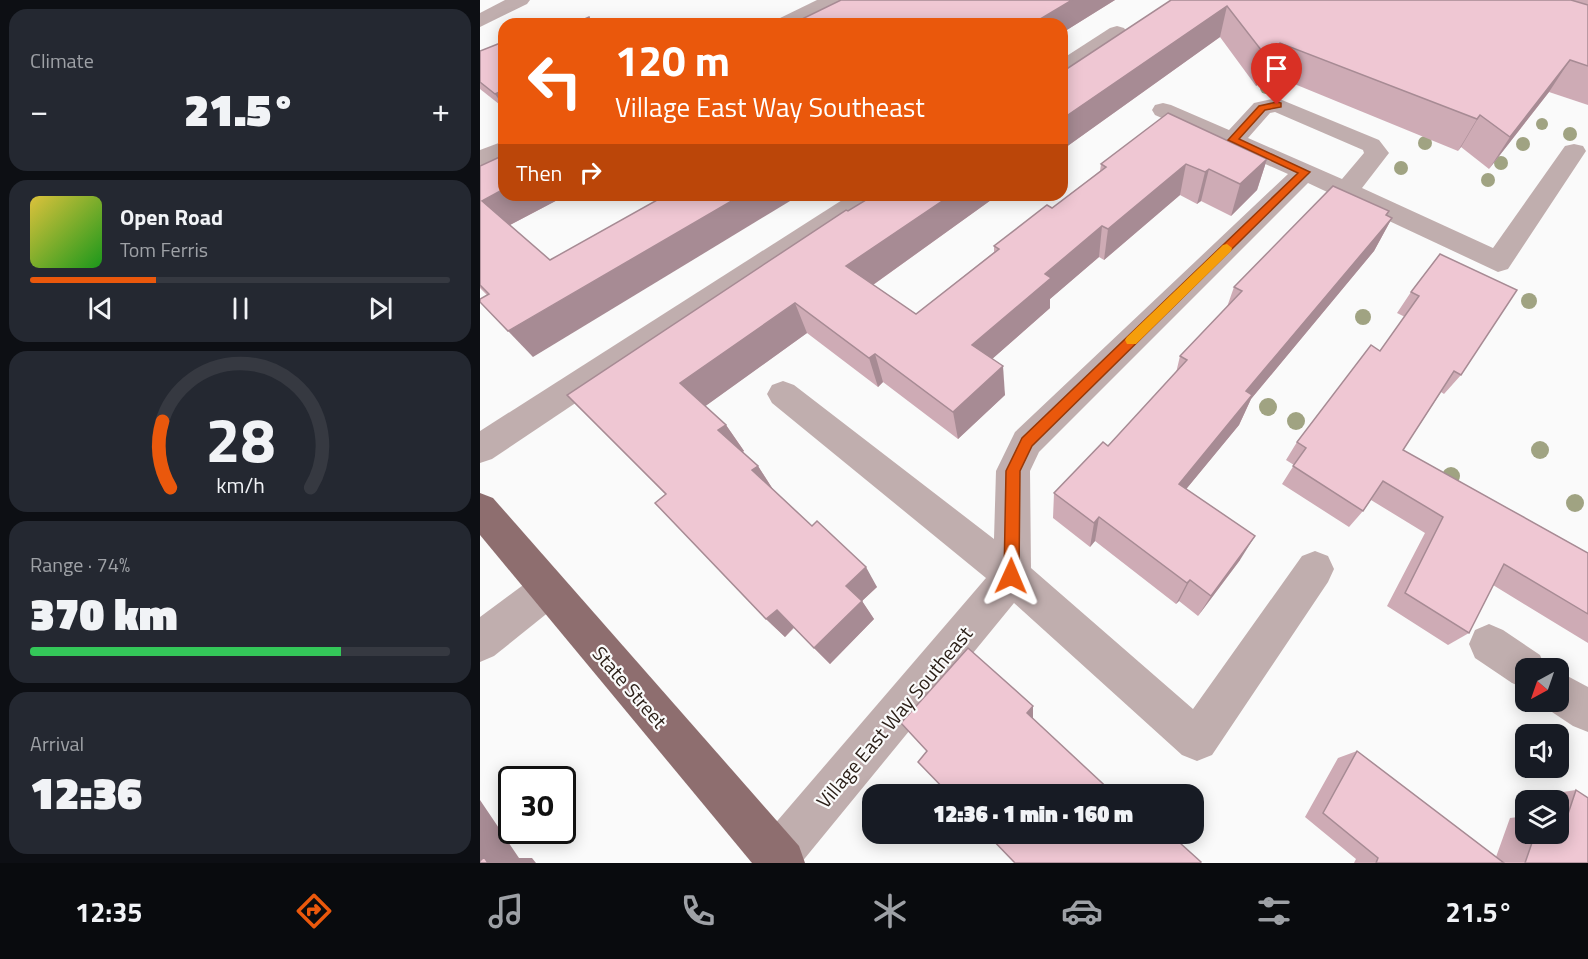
<!DOCTYPE html>
<meta charset="utf-8">
<style>
:root{--surface:#171b24;--page:#242831;--text:#f1f3f6;--muted:#9ea1a6;--line:#363941;--accent:#ea580c}
body{margin:0;font-family:"Titillium Web",sans-serif;background:var(--page);color:var(--text);height:100vh;display:flex;flex-direction:column;font-size:22px;white-space:nowrap}
*{box-sizing:border-box;margin:0}
p{font-size:20px;color:var(--muted)}
.icon{flex:none;width:33px;height:33px;fill:none;stroke:currentColor;stroke-width:2;stroke-linecap:round;stroke-linejoin:round}
.map{position:relative;flex:1;overflow:hidden}
.panel{display:flex;flex-direction:column;gap:9px;padding:9px;background:#0d0f14;width:480px}
.panel>*{flex:none}
.top-card{position:absolute;left:18px;top:18px;width:570px;height:183px;border-radius:18px;box-shadow:0 3px 15px #0003;background:#ea580c;color:#fff;overflow:hidden}
.needle{width:39px;rotate:220deg}
.fabs{position:absolute;left:1035px;top:658px;display:grid;gap:12px}
.fabs a{display:grid;place-items:center;width:54px;height:54px;border-radius:12px;background:var(--surface);box-shadow:0 3px 15px #0003;font-size:30px}
.speed{position:absolute;left:18px;top:766px;display:flex;gap:12px;font-size:30px;font-weight:700;text-align:center}
.speed>*{display:grid;place-content:center;width:78px;height:78px;border-radius:50%;background:var(--surface);box-shadow:0 3px 15px #0003;line-height:1}
.speed .limit{border:3px solid #111;border-radius:9px;background:#fff;color:#111}
.pin{position:absolute;display:grid;place-items:center;width:51px;height:51px;color:#fff;margin:-62px -26px;border-radius:50% 50% 50% 0;rotate:-45deg;box-shadow:0 0 6px #0007}
.pin .icon{rotate:45deg}
.me{position:absolute;width:66px;margin:-33px;rotate:1deg;stroke-linejoin:round;filter:drop-shadow(0 0 4px #0008)}
.turn{display:flex;align-items:center;gap:21px;height:126px;padding:0 18px;font-size:27px}
.turn .icon{width:78px;height:78px;stroke-width:2.5}
.turn b{display:block;font-size:42px;line-height:51px}
.then{display:flex;align-items:center;height:57px;padding:0 18px;background:#0003;gap:12px;font-size:22px}
.big{font-size:45px;font-weight:800;line-height:1.1}
.panel .card{flex:1;display:flex;flex-direction:column;justify-content:center;gap:9px;min-width:0;padding:0 21px;border-radius:18px;background:var(--page)}
.panel .dial{align-items:center;gap:0}
.dial svg{height:156px;overflow:visible;fill:none;stroke:var(--line);stroke-width:7;stroke-linecap:round;text-anchor:middle}
.dial text{fill:var(--text);stroke:none}
.song{display:flex;align-items:center;gap:18px}
.cover{width:72px;height:72px;border-radius:9px;background:linear-gradient(135deg,hsl(50 70% 55%),hsl(120 70% 35%))}
.played{height:6px;border-radius:3px;background:linear-gradient(90deg,var(--accent) 30%,var(--line) 30%)}
.keys{display:flex;justify-content:space-around;direction:ltr}
.heat{display:flex;justify-content:space-between;align-items:center;font-size:33px;direction:ltr}
.charge{height:9px;border-radius:4px;background:linear-gradient(90deg,#34c759 74%,var(--line) 0)}
.trip{position:absolute;left:382px;top:784px;width:342px;height:60px;border-radius:18px;background:var(--surface);box-shadow:0 3px 15px #0003;font-weight:800;line-height:60px;text-align:center}
.dock{display:flex;height:96px;justify-content:space-around;align-items:center;background:#090b0e;color:var(--muted)}
.dock .icon{width:42px;height:42px}
.dock .current{color:var(--accent)}
.dock b{font-size:27px;color:var(--text)}
main{display:flex;flex:1;min-height:0}
.map>svg:first-child{display:block}
.lines{fill:none;stroke-linecap:round;stroke-linejoin:round}
.minor{fill:#c0aeae;fill-rule:evenodd}
.major{fill:#8e6e6f;fill-rule:evenodd}
.tree{fill:#a0a382}
.wall{fill:#ceabb5}
.shaded-wall{fill:#a78b94}
.building{fill:#efc7d3;stroke:#a78b94;stroke-width:1.5}
.route{fill:#ea580c;stroke:#983908;stroke-width:1.5}
.slow{fill:#f59e0b}
.labels{text-anchor:middle;dominant-baseline:central;stroke-width:4.5;stroke-linejoin:round;paint-order:stroke}
.near-street-label{font-size:20px;fill:#2c2018;stroke:#fafafa}
</style>
<main>
<section class="panel">
<div class="card"><p>Climate</p>
<div class="heat"><a>−</a><b class="big">21.5°</b><a>+</a></div>
</div>
<div class="card">
<div class="song"><i class="cover"></i><div><b>Open Road</b><p>Tom Ferris</p></div></div>
<div class="played"></div>
<div class="keys"><svg class="icon" aria-label="previous" viewBox="0 0 24 24"><path d="M18 5L8 12l10 7zM5 5v14"/></svg><svg class="icon" aria-label="pause" viewBox="0 0 24 24"><path d="M8 5v14M16 5v14"/></svg><svg class="icon" aria-label="next" viewBox="0 0 24 24"><path d="M6 5l10 7-10 7zM19 5v14"/></svg></div>
</div>
<div class="card dial"><svg viewBox="0 0 100 80">
<path d="M14 69A42 42 0 1 1 86 69"/>
<path d="M14 69A42 42 0 0 1 10 35" stroke="#ea580c"/>
<text x="50" y="56" font-size="32" font-weight="700">28</text>
<text x="50" y="72" font-size="11">km/h</text>
</svg></div>
<div class="card"><p>Range · 74%</p><b class="big">370 km</b><div class="charge"></div></div>
<div class="card"><p>Arrival</p><b class="big">12:36</b></div>
</section>
<div class="map">
<svg width="1108" height="863" viewBox="0 0 1108 863">
<rect width="100%" height="100%" fill="#fafafa"/>
<g class="lines">
<g class="minor">
<path d="M25,0H50L47,4L0,27V13Z"/>
<path d="M337,0H362L359,4L319,24H293L296,20Z"/>
<path d="M637,26L644,28L647,32L644,36L590,73L582,74V59L630,28Z"/>
<path d="M797,98L899,140L909,153L882,188L1013,248L1085,146L1094,144L1103,146L1106,151L1028,269L1018,272L828,183L559,452L550,471L551,568L713,709L822,556L835,551L848,556L854,569L848,582L732,755L717,761L702,755L534,603L321,863H275L273,857L280,841L506,578L292,403L287,394L292,385L303,381L314,385L514,539L516,471L535,432L808,174L675,115L672,110L675,105L683,103L691,105L749,130L774,103ZM795,112L883,150L884,153L862,179L768,138L790,113Z"/>
<path d="M24,141V158L0,168V150Z"/>
<path d="M370,195H401L397,201L12,459L0,463V431Z"/>
<path d="M67,572L80,577L86,590L80,603L14,656L0,662V617L54,577Z"/>
<path d="M1009,624L1023,630L1060,655L1066,669H1046V689L1032,683L995,658L989,644L995,630Z"/>
<path d="M1078,671L1108,687V732L1093,726L1063,706L1062,702H1078Z"/>
</g>
<path class="major" d="M0,493L13,498L319,846L325,863H272L0,535Z"/>
</g>
<g class="tree">
<circle cx="786" cy="88" r="6"/>
<circle cx="1062" cy="124" r="6"/>
<circle cx="1090" cy="134" r="7"/>
<circle cx="945" cy="143" r="7"/>
<circle cx="1043" cy="144" r="7"/>
<circle cx="1021" cy="163" r="7"/>
<circle cx="921" cy="168" r="7"/>
<circle cx="1008" cy="180" r="7"/>
<circle cx="1049" cy="301" r="8"/>
<circle cx="883" cy="317" r="8"/>
<circle cx="788" cy="407" r="9"/>
<circle cx="816" cy="421" r="9"/>
<circle cx="1060" cy="450" r="9"/>
<circle cx="971" cy="476" r="9"/>
<circle cx="1095" cy="503" r="9"/>
</g>
<g class="wall">
<path d="M361,0H635L582,33V24H323L322,19Z"/>
<path d="M691,0H1108V105L1069,92L1009,169L981,147L978,151L790,74L776,86L740,37L582,150V72Z"/>
<path d="M24,43V108L0,89V51Z"/>
<path d="M787,159L777,190L751,216L721,201L717,204L700,195L624,260L619,257L570,299V308L512,359L525,395L478,439L403,382L398,387L327,333L225,406L246,425L264,451L262,452L278,466L294,491L397,587L382,601L394,619L350,664L314,628L305,637L286,619L186,495L87,395L394,195H518L393,285L436,314L514,252V246L572,208L620,171L621,164Z"/>
<path d="M0,166L24,195H87L30,225L53,357L7,295L0,288Z"/>
<path d="M909,211L907,215L912,218L894,251L771,399L759,425L706,489L760,560L718,616L699,601L696,604L615,541L610,547L573,518L574,493L628,446L696,373L700,356L747,307L754,287Z"/>
<path d="M960,254L981,375L964,394L961,392L923,450L1108,553V643L1013,585L989,633L968,645L907,606L945,533L891,500L883,511L869,527L802,484L814,465L806,460L817,442L900,351L925,317L917,313L931,292Z"/>
<path d="M877,751L1016,857L1030,818L1046,816V834H1078V801H1061L1063,795L1096,790L1108,863H874L876,859L825,817L858,758Z"/>
</g>
<g class="shaded-wall">
<path d="M592,0H635L582,33V24H552Z"/>
<path d="M747,6L740,37L582,150V119Z"/>
<path d="M800,43L790,74L776,86L785,55Z"/>
<path d="M1090,60L1069,92L1009,169L1030,137Z"/>
<path d="M24,90V107L15,94Z"/>
<path d="M1000,115L981,147L978,151L997,119Z"/>
<path d="M787,159L777,190L751,216L760,184Z"/>
<path d="M706,164L700,195L624,260L628,229Z"/>
<path d="M729,169L721,201L717,204L725,172Z"/>
<path d="M24,189V195H87L24,228L2,201Z"/>
<path d="M262,195H320L53,357L28,331Z"/>
<path d="M471,195H518L376,297L366,266Z"/>
<path d="M909,211L894,239L912,218L894,251L771,399L759,425L689,510L699,484L766,391Z"/>
<path d="M622,226L619,257L570,299V308L495,374L492,345L565,274Z"/>
<path d="M315,303L327,333L220,410L200,383Z"/>
<path d="M395,354L403,382L398,387L389,358Z"/>
<path d="M523,366L525,395L478,439L473,412Z"/>
<path d="M246,425L264,451L257,456L238,430Z"/>
<path d="M278,466L294,491L272,470Z"/>
<path d="M619,517L615,541L610,547L614,523Z"/>
<path d="M775,536L760,560L718,616L731,596Z"/>
<path d="M386,567L397,587L382,601L394,619L350,664L334,648L366,586Z"/>
<path d="M710,580L699,601L696,604L707,583Z"/>
<path d="M297,610L314,627L305,637L286,619Z"/>
<path d="M553,706V719L547,713Z"/>
<path d="M0,800L39,858H52L56,863H0Z"/>
</g>
<g class="building">
<path d="M361,0H592L552,24H332L322,19Z"/>
<path d="M691,0H1091L1108,5V66L1090,60L1030,137L1000,115L997,119L800,43L785,55L747,6L582,119V72Z"/>
<path d="M109,17L111,24H93Z"/>
<path d="M23,42L24,43V90L15,94L0,82V51Z"/>
<path d="M688,113L787,159L760,184L729,169L725,172L706,164L628,229L622,226L565,274L571,278L492,345L523,366L473,412L395,354L389,358L315,303L200,383L246,425L238,430L278,466L272,470L332,526L337,521L386,567L366,586L382,601L334,648L297,610L286,619L175,503L186,494L87,395L366,210L368,211L394,195H471L366,266L436,314L519,249L514,246L567,205L572,208L626,167L621,164Z"/>
<path d="M24,155V189L2,201L70,260L186,195H262L28,331L0,302V299L9,294L0,285V166Z"/>
<path d="M853,186L909,211L906,215L912,218L766,391L772,395L699,484L775,536L731,596L710,580L707,583L619,517L614,523L574,493L623,442L628,446L707,360L700,356L762,291L754,287Z"/>
<path d="M960,254L1037,290L981,375L974,371L923,450L1108,553V614L1024,564L989,633L925,593L963,517L903,481L883,511L813,466L826,448L817,442L891,345L900,351L939,296L931,292Z"/>
<path d="M488,648L553,706L547,713L635,795H470L438,762L447,751L421,723Z"/>
<path d="M877,751L1024,863H896L898,858L843,813Z"/>
<path d="M642,790L648,795H638Z"/>
<path d="M1096,790L1108,798V863H1045L1055,834H1078V826L1083,829Z"/>
<path d="M507,834H690L721,862L720,863H535Z"/>
<path d="M4,857L8,863H0V861Z"/>
</g>
<path class="route" d="M797,102L801,103V107L785,110L759,139L830,172L552,446L540,471L539,576L537,582L531,584L526,582L524,576L526,471L542,438L818,173L748,140L779,106Z"/>
<path class="slow" d="M747,244L752,248L751,251L656,344H647L645,340L647,337L743,245Z"/>
<g class="labels">
<g class="near-street-label">
<text transform="translate(150 687) rotate(49)">State Street</text>
<text transform="translate(414 717) rotate(-50)">Village East Way Southeast</text>
</g>
</g>
</svg>
<div class="fabs">
<a><svg class="needle" viewBox="-14 -14 28 28"><path d="M0-13l5 13h-10z" fill="#e53935"/><path d="M0 13l5-13h-10z" fill="#9ea1a6"/></svg></a>
<a><svg class="icon" aria-label="sound" viewBox="0 0 24 24"><path d="M4 9h4l5-4v14l-5-4H4zM17 9q2 3 0 6"/></svg></a>
<a><svg class="icon" aria-label="layers" viewBox="0 0 24 24"><path d="M12 4l9 5-9 5-9-5zM3 14l9 5 9-5"/></svg></a>
</div>
<div class="speed"><div class="limit">30</div></div>
<div class="pin" style="left:797px;top:105px;background:#d93025"><svg class="icon" aria-label="arrive" viewBox="0 0 24 24"><path d="M6 21V4h12l-3 4 3 4H6"/></svg></div>
<svg class="me" style="left:531px;top:576px" viewBox="-20 -20 40 40"><path d="M0-17L14 15 0 8-14 15z" fill="#ea580c" stroke="#fff" stroke-width="4"/></svg>
<div class="trip">12:36 · 1 min · 160 m</div>
<div class="top-card">
<div class="turn"><svg class="icon" aria-label="left" viewBox="0 0 24 24"><path d="M17 20v-9H6M10 6l-5 5 5 5"/></svg><div><b>120 m</b>Village East Way Southeast</div></div>
<div class="then">Then<svg class="icon" aria-label="right" viewBox="0 0 24 24"><path d="M7 20v-9h11M14 6l5 5-5 5"/></svg></div>
</div>
</div>
</main>
<nav class="dock">
<b>12:35</b>
<svg class="icon current" aria-label="directions" viewBox="0 0 24 24"><path d="M12 3l9 9-9 9-9-9zM9 14v-3h6M13 9l2 2-2 2"/></svg>
<svg class="icon" aria-label="music" viewBox="0 0 24 24"><path d="M9 18V5l10-2v13"/><circle cx="6" cy="18" r="3"/><circle cx="16" cy="16" r="3"/></svg>
<svg class="icon" aria-label="phone" viewBox="0 0 24 24"><path d="M5 4h4l2 5-3 2q2 4 5 5l2-3 5 2v4C11 20 4 13 5 4z"/></svg>
<svg class="icon" aria-label="climate" viewBox="0 0 24 24"><path d="M12 3v18M4 7l16 10M4 17L20 7"/></svg>
<svg class="icon" aria-label="car" viewBox="0 0 24 24"><path d="M5 17H2v-5l4-1 3-4h7l3 4 3 1v5h-3M9 17h6M6 11h13"/><circle cx="7" cy="17" r="2"/><circle cx="17" cy="17" r="2"/></svg>
<svg class="icon" aria-label="filters" viewBox="0 0 24 24"><path d="M4 7h16M4 17h16"/><circle cx="9" cy="7" r="2"/><circle cx="15" cy="17" r="2"/></svg>
<b>21.5°</b>
</nav>
